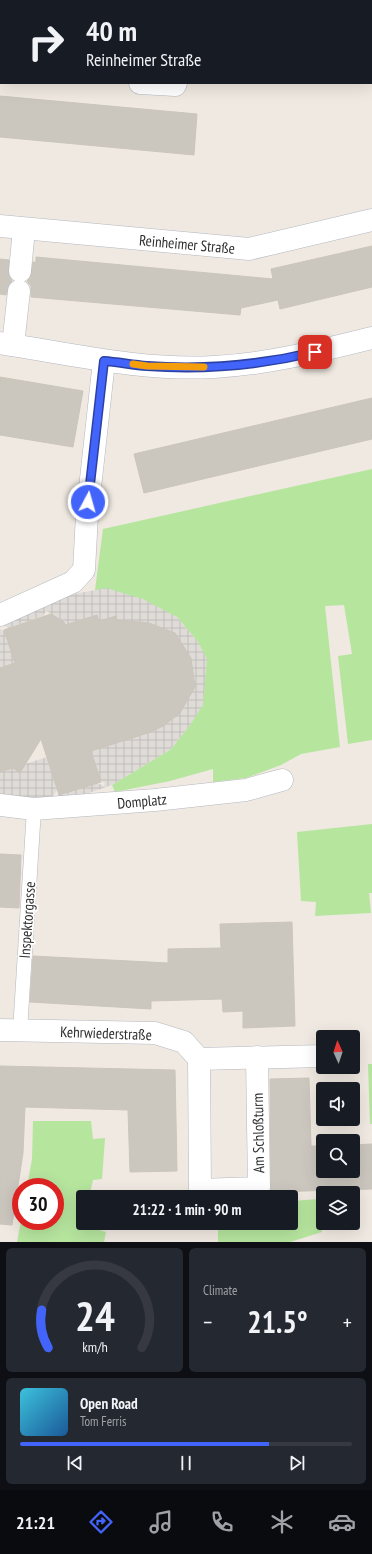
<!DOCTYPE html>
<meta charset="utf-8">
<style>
:root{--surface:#171b24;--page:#242831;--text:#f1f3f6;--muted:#9ea1a6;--line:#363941;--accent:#4264fb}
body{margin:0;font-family:"PT Sans Narrow",sans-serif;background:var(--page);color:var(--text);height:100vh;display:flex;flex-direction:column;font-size:15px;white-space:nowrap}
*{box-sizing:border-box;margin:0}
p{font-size:13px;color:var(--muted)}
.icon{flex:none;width:22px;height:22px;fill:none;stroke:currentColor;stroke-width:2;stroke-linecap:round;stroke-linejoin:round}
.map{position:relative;height:1242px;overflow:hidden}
.sheet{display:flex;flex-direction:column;gap:6px;padding:6px;background:#0d0f14;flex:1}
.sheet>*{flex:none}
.guide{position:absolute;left:0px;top:0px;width:372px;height:84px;box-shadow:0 4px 16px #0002;background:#171b24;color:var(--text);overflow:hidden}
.needle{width:26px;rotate:357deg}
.tools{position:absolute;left:316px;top:1030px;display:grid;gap:8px}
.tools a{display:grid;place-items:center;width:44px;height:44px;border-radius:4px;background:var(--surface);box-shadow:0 4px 16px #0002;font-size:20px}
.speed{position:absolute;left:12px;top:1178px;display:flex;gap:8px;font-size:20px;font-weight:700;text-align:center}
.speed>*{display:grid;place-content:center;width:52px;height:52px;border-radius:50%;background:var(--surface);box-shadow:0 4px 16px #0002;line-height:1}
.speed .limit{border:6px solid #d22;background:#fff;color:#111}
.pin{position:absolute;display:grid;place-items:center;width:34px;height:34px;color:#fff;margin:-17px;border-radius:8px;box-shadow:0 2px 6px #0006}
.me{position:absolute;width:44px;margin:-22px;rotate:6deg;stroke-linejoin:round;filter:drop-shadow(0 0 3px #0008)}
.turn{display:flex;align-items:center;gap:14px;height:84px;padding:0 20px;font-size:18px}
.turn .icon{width:52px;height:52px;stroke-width:2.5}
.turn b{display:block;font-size:28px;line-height:34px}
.big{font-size:30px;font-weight:800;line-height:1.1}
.sheet .widget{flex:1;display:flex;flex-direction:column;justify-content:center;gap:6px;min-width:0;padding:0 14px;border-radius:6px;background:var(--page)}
.sheet .dial{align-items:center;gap:0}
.dial svg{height:104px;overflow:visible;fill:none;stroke:var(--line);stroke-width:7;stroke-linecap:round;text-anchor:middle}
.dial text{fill:var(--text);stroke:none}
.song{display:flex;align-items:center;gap:12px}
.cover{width:48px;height:48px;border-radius:6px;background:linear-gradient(135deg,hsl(190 70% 55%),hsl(210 70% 35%))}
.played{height:4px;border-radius:2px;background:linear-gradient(90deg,var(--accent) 75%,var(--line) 75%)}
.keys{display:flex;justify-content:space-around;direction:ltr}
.heat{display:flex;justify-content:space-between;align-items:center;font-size:22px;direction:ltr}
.sheet .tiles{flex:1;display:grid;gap:6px;grid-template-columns:1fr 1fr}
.widget:last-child{grid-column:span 2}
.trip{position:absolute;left:76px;top:1190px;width:222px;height:40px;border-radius:4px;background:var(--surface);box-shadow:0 4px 16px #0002;font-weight:800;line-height:40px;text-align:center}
.menu{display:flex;height:64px;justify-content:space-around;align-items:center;background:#090b0e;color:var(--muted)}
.menu .icon{width:28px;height:28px}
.menu .selected{color:var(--accent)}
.menu b{font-size:18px;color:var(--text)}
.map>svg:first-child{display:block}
.education{fill:#f0e6d1}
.grass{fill:#b6e59e}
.plaza{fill:url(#plaza-grid)}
.building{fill:#cbc7bf;stroke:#cbc5ba}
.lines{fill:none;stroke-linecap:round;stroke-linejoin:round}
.lane-casing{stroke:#b4b7c1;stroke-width:15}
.street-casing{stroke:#b4b7c1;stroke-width:23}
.lane{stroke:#fff;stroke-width:14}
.street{stroke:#fff;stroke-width:22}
.route-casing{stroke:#2b41a3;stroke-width:10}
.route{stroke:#4264fb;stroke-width:7}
.slow{stroke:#f59e0b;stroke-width:7}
.labels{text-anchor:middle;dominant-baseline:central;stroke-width:3.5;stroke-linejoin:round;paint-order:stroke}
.street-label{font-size:15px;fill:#2e2e2e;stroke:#fff}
</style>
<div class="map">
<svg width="372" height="1242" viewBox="0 0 372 1242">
<defs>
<pattern id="plaza-grid" width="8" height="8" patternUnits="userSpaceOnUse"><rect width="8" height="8" fill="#dfdcd8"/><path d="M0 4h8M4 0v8" fill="none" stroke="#c0bdba"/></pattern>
</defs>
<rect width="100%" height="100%" fill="#efe9e1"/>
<path class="education" d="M0,0H146L1,1V36Z"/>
<g class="grass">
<path d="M372,469V740L348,744L338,656L352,654L344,605L325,606L340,747L301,754L281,765L246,778L213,782V769L170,781L115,792L112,785L171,749L190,725L198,642L177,617L95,590L103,529Z"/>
<path d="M372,824V893H369L371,913L315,916L316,902L301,901L297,832Z"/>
<path d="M368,1064H372V1124H370Z"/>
<path d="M33,1121H91L93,1139L105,1138L102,1179L93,1180L89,1197H83V1223H87L90,1227L106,1232L104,1242H17L21,1221H55V1187H27L32,1159Z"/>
<path d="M319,1199L322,1232L290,1242H218V1223H291V1201Z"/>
</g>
<g class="plaza">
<path d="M106,588L143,599L177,617L198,642L207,659L203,705L190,725L171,749L112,785L63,802L0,800V772L47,757L57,790L53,796L56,798L59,795L97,783L104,786L105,783L100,780L89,744L116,736L118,743L123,741L121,734L148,726L151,732L156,730L153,724L165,715L170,721L175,717L170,711L187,701L189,697L193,673L192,668L120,630L115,616L99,621L97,615L77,621L74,629L46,618L50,613L46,611L43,616L9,628L1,624L69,595Z"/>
<path d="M0,629L5,631L15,663L0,668Z"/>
</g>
<g class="building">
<path d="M0,96L197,114L194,155L0,137Z"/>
<path d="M372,246V287L280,309L278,300L241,308L240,315L31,297V286L27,281L30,278L33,262H36V257L273,279L271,269Z"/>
<path d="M0,259L9,260V276L12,281L9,284L6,295L0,294Z"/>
<path d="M0,377L83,391L73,447L0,435Z"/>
<path d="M372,398V439L144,493L134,454Z"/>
<path d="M51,614L64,622L65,625L97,615L99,621L116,616L117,620L149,623L175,633L191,658L195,687L180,713L163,726L151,732L91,751L101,782L59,795L41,739L20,773L13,768L0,772V668L15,663L4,630Z"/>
<path d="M0,854L21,855L19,908L0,907Z"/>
<path d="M292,922L295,1026L243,1028V1011L223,1012L222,999L151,1001V1009L30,1002L33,956L168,963V949L221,948L220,924Z"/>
<path d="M0,1066L175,1070L177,1171L130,1172L128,1110L25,1107L23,1153L12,1225L0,1224Z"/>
<path d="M309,1078L311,1146H323V1171H353V1145L372,1144V1189L271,1192L270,1079Z"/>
</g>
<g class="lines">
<defs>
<path id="lane" d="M20,1031L34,809"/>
<g id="street">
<path d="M184,1V0"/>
<path d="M0,71H1"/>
<path d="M140,83L175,85L176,83"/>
<path d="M0,226L249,249L372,220"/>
<path d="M20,271L24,229"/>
<path d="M0,343C71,354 142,371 214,367C268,364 320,351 372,338"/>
<path d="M13,345L19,291"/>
<path d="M0,615L73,582L84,570L87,515L104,361"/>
<path d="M0,805L34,809L155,800L246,790L282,780"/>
<path d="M0,1030L155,1033L184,1042L199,1059"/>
<path d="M199,1059L200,1190L259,1188L257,1057"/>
<path d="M199,1059L323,1056"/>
</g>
</defs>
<use href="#lane" class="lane-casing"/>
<use href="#street" class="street-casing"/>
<use href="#lane" class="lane"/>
<use href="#street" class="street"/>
</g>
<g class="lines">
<defs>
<path id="route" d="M88,502L104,361C118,362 133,365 147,366C203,370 261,365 315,352"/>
</defs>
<use href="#route" class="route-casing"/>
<use href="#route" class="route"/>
<path class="slow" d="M133,364L147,366L204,367"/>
</g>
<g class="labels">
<g class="street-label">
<text transform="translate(187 244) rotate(5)">Reinheimer Straße</text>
<text transform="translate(142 801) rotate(-5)">Domplatz</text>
<text transform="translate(27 920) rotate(-86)">Inspektorgasse</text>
<text transform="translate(106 1033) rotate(2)">Kehrwiederstraße</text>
<text transform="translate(258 1133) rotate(-91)">Am Schloßturm</text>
</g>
</g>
</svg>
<div class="tools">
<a><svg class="needle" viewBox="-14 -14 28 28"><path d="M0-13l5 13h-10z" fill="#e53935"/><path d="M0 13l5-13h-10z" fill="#9ea1a6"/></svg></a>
<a><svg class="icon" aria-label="sound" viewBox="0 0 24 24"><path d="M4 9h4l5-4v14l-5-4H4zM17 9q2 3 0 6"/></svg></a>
<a><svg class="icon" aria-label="search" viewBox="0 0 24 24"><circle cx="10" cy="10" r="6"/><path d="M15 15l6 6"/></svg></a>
<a><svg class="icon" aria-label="layers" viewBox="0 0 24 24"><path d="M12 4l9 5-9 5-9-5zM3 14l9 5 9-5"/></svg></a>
</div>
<div class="speed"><div class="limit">30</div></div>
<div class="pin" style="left:315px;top:352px;background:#d93025"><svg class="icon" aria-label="arrive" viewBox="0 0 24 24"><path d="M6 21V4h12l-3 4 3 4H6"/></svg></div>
<svg class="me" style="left:88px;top:502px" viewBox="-20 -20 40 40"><circle r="17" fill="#4264fb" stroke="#fff" stroke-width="3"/><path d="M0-11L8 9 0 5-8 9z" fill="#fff"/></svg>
<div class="trip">21:22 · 1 min · 90 m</div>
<div class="guide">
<div class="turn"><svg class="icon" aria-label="right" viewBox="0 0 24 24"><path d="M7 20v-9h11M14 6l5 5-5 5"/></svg><div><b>40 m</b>Reinheimer Straße</div></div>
</div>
</div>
<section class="sheet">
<div class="tiles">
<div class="widget dial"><svg viewBox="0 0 100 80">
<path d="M14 69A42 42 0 1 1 86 69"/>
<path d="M14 69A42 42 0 0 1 9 40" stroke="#4264fb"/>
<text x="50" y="56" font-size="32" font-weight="700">24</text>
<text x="50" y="72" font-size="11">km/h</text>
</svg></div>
<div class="widget"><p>Climate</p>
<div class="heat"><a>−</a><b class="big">21.5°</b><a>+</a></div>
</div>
<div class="widget">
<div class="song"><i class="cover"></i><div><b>Open Road</b><p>Tom Ferris</p></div></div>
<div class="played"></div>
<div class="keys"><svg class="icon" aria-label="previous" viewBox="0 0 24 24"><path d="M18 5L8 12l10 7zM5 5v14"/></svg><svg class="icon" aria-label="pause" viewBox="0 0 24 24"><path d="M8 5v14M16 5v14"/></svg><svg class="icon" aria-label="next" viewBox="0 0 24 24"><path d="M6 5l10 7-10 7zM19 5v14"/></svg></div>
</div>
</div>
</section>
<nav class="menu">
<b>21:21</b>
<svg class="icon selected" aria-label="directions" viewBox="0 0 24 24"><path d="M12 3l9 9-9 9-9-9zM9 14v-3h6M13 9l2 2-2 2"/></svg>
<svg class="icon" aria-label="music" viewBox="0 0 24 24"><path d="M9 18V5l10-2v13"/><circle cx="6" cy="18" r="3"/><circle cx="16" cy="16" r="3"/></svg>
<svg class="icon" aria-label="phone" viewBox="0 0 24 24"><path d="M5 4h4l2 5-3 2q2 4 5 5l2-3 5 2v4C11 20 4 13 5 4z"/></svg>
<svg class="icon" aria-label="climate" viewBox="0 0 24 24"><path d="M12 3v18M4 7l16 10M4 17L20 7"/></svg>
<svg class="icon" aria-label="car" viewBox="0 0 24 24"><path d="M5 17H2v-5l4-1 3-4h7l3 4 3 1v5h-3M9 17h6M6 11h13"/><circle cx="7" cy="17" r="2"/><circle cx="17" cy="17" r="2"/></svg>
</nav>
